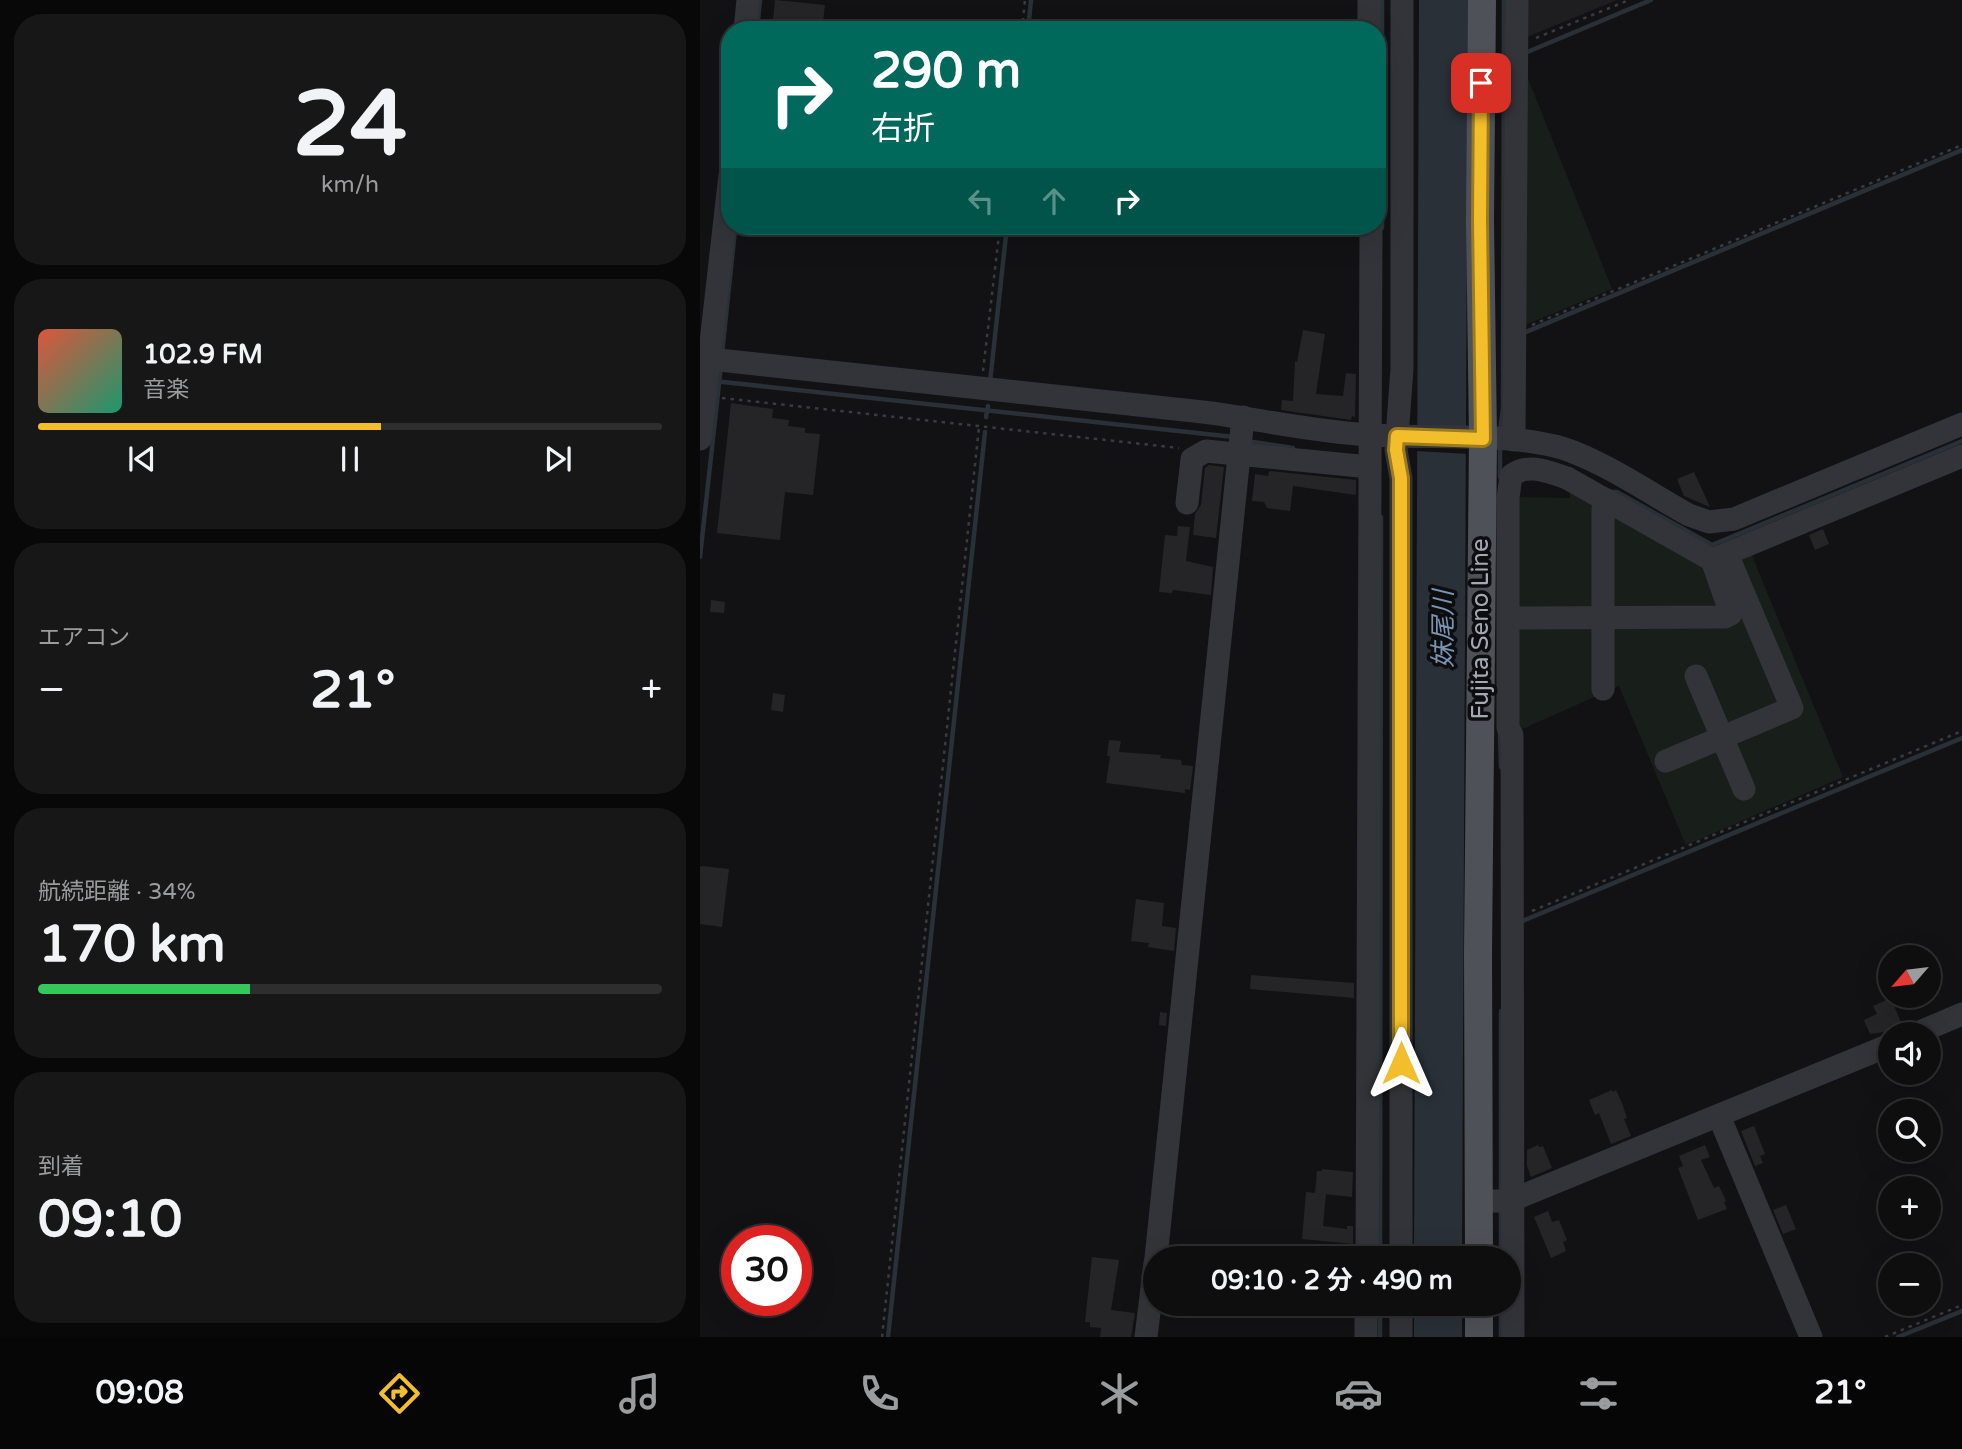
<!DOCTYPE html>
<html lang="ja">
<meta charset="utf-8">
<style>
:root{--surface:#0e0e0f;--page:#171718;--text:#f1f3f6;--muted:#9b9c9e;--line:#2e2e2f;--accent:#f3be2b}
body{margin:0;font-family:"Varela Round","Noto Sans JP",sans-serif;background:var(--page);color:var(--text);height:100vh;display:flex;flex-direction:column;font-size:26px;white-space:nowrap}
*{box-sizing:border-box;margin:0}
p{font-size:23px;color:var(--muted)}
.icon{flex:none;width:38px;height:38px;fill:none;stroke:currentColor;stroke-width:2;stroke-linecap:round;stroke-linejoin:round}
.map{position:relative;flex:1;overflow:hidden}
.drawer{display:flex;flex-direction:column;gap:14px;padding:14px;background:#080808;width:700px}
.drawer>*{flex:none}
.banner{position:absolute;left:21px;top:21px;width:665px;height:214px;border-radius:28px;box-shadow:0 7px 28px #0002,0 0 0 2px var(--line);background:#00695c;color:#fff;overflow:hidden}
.needle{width:46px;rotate:242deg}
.buttons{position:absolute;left:1178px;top:945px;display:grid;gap:14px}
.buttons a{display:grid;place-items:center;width:63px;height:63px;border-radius:50%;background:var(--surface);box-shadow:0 7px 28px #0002,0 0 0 2px var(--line);font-size:35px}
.speed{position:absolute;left:21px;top:1225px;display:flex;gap:14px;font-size:35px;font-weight:700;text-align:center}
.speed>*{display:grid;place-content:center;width:91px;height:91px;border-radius:50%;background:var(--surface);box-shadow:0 7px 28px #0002,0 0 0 2px var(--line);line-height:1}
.speed .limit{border:10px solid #d22;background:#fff;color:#111}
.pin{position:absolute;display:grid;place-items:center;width:60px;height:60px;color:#fff;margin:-30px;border-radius:14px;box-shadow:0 4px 10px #0006}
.me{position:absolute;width:77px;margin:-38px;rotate:0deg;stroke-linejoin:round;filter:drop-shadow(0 0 5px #0008)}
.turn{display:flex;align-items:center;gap:24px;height:147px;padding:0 35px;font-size:32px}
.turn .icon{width:91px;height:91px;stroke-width:2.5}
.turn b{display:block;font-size:49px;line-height:60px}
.lanes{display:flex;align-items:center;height:66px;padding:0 35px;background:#0003;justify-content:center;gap:35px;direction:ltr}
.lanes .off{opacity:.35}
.big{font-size:52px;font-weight:700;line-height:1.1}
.drawer .tile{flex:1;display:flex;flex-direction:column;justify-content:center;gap:10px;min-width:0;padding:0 24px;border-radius:28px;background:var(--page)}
.drawer .dial{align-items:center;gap:0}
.dial b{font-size:91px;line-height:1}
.song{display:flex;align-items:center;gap:21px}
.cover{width:84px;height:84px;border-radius:10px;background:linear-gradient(135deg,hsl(10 70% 55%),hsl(160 70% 35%))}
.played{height:7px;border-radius:4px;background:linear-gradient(90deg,var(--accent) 55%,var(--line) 55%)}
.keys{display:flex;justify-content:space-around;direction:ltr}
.heat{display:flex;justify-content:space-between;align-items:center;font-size:38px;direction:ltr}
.charge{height:10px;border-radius:5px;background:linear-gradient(90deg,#34c759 34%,var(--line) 0)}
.trip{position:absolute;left:443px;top:1246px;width:378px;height:70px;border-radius:35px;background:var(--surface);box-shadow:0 7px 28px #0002,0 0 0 2px var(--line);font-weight:700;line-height:70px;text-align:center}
.tab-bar{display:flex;height:112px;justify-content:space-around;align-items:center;background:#060606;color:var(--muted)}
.tab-bar .icon{width:49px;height:49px}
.tab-bar .selected{color:var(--accent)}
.tab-bar b{font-size:32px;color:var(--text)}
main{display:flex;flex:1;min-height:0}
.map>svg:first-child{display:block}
.built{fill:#1e1e21}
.green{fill:#181f1a}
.water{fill:#293038}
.pier{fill:#121214}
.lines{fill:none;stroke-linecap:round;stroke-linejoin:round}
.stream{stroke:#293038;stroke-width:4.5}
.building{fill:#252528}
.path{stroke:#393b40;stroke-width:2.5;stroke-dasharray:3.5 5;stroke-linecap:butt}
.minor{stroke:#333439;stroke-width:23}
.major{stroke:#4f5158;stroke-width:28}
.route-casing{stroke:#9e7c1c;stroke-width:18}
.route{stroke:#f3be2b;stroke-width:12}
.labels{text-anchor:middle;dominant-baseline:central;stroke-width:7;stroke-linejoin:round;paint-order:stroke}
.street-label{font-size:24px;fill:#a4a8b5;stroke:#0d0d0f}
.water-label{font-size:26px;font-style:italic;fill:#7a93b1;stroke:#0d0d0f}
</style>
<main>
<section class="drawer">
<div class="tile dial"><b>24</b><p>km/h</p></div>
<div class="tile">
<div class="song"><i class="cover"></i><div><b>102.9 FM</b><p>音楽</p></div></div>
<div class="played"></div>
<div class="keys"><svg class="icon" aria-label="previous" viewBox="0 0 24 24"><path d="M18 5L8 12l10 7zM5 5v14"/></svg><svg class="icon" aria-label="pause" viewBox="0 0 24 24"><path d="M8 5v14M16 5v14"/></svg><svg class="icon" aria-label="next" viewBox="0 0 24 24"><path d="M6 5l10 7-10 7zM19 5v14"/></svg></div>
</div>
<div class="tile"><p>エアコン</p>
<div class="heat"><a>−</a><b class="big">21°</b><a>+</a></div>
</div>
<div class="tile"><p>航続距離 · 34%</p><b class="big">170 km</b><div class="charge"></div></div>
<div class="tile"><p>到着</p><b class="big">09:10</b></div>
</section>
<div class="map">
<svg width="1262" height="1337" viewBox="0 0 1262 1337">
<rect width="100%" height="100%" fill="#121214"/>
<path class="built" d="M823,0H917L822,39Z"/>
<g class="green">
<path d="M827,76L912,289L825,325Z"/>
<path d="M870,485L1007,564L1050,551L1143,777L986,845L919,686L820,730L811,726V497L870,498Z"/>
</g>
<g class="water">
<path d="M719,0H768L762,1258H714Z"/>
<rect x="714" y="1304" width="48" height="33"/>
</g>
<path class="pier" d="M715,426L770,428V454L715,451Z"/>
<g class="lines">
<g class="stream">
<path d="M57,30L60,0"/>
<path d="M328,30L331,0"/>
<path d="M825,53L951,0"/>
<path d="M682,228V0"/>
<path d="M821,334L1262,150"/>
<path d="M22,354L35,230"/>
<path d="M14,381L534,437"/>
<path d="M290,382L307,226"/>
<path d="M286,417L288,406"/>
<path d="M800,431L803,409L804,0"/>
<path d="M546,441L593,448"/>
<path d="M800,477V447"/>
<path d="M912,492H917L1012,545L1262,441"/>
<path d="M0,557L21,366"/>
<path d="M800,734L801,767"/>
<path d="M820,922L1262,738"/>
<path d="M801,1194V1011"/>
<path d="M680,1258L681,517"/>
<path d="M801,1258V1207"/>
<path d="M801,1304V1337"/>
<path d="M188,1337L285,432"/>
<path d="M680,1337V1304"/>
<path d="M1198,1337L1262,1311"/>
</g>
</g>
<g class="building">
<path d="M75,0L125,5L122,30H72Z"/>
<path d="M603,330L625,334L616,394L643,396L646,373L656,374L655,417L652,416L651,420L581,410L582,400L593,401L595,361L597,362Z"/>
<path d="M31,403L73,409L72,418L89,420L88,426L105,428V433L120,434L113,495L85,492L80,540L17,533Z"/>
<path d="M509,465L524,467L516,538L493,535L495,514L501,505L505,468Z"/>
<path d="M569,471L656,480V495L593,486L590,511L567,508L564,502L552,501L555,474L568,476Z"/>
<path d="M994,472L1010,507L984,496L977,479Z"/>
<path d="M478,526L490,527L486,561L513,567L511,595L473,590L472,593L459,592L465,535L477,536Z"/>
<path d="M1123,529L1129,544L1115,550L1109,535Z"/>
<path d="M11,600L25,602L24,613L10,612Z"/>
<path d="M73,693L85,695L83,712L71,710Z"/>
<path d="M409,740L421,741L419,752L461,755L460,758L481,760L482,765L493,766L490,790L485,789V793L406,783L410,756H407Z"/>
<path d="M2,866L29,869L22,927L0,924V867Z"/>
<path d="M436,899L464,903L462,926L476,928L474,951L448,947L449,943L431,941Z"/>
<path d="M551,975L654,983V998L550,989Z"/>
<path d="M1191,998L1203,1027L1201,1032L1191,1031L1170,1034L1164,1020L1177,1014L1173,1006Z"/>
<path d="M460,1012L467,1013L466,1026L459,1025Z"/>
<path d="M912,1090L913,1092L916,1090L922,1103L927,1118L924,1119L931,1136L911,1144L899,1113L895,1115L889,1100Z"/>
<path d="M1054,1126L1065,1154L1060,1156L1063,1163L1055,1166L1041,1131Z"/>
<path d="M838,1145L839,1147L843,1146L852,1168L831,1177L827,1166V1150Z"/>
<path d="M1005,1145L1010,1157L1001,1160L1014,1188L1019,1186L1026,1201L1024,1202L1027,1209L998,1220L978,1168L983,1166L979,1156Z"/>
<path d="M622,1169L653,1172L652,1197L615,1193L617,1171H622Z"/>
<path d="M606,1192L626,1194L623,1226L647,1229V1226H653V1244L602,1239Z"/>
<path d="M1086,1205L1096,1229L1083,1234L1073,1210Z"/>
<path d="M848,1211L852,1222L859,1220L867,1240L863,1242L866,1251L851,1258L834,1217Z"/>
<path d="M392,1257L419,1260L411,1310L435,1313L431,1337H400L401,1328L390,1327V1322H385Z"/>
</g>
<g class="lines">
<g class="path">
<path d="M322,30L325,0"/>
<path d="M836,38L929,0"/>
<path d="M832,325L1262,145"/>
<path d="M283,371L300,226"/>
<path d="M22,398L479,448"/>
<path d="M832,911L1262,731"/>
<path d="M182,1337L279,427"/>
<path d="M1185,1337L1262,1305"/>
</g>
<g class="minor">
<path d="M669,0V30"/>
<path d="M45,30L48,0"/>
<path d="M0,358L503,412C559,419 614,432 671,435C730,439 806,432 862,448C903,461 951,494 989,515L1009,522L1034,519L1262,424"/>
<path d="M0,439L30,175"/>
<path d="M814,440L817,0"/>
<path d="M487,503L492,459L506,451L670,467"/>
<path d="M1014,559L1262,456"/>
<path d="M808,618L1025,617L1031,614L1012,560L867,478C849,472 827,462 811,476L808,498V728L812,735L813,1337"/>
<path d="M996,676L1044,789"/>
<path d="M903,689V509L907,500"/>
<path d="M966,761L1092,708L1027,554"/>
<path d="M1215,1034L1262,1014"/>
<path d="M1019,1116L1111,1337"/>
<path d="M779,1201H807L817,1198L1190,1045"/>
<path d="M456,1258L543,417"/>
<path d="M667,1258L671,226"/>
<path d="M701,1258V478L696,450L702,369V0"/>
<path d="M446,1337L455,1263"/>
<path d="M666,1337V1304"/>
<path d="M701,1337V1304"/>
</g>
<g class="major">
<path d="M779,1258L778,952L783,439L780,220L782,0"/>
<path d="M779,1337V1304"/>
</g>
</g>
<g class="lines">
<defs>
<path id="route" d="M701,1063V478L696,450L697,436L783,439L780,220L781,83"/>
</defs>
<use href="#route" class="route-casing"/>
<use href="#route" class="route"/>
</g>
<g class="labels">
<g class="street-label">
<text transform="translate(780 629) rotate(-90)">Fujita Seno Line</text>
</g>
<g class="water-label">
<text transform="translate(743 629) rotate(-90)">妹尾川</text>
</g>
</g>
</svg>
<div class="buttons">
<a><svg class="needle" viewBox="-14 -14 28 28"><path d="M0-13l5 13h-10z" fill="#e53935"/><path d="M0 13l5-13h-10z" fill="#9b9c9e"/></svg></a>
<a><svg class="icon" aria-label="sound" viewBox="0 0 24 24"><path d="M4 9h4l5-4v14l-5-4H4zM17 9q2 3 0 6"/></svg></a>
<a><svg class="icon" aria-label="search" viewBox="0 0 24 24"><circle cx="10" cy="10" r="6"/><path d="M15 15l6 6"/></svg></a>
<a>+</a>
<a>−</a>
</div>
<div class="speed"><div class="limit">30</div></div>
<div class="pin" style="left:781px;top:83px;background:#d93025"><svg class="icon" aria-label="arrive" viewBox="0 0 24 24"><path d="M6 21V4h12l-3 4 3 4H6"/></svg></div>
<svg class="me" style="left:701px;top:1063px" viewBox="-20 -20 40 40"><path d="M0-17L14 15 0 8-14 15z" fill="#f3be2b" stroke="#fff" stroke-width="4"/></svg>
<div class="trip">09:10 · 2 分 · 490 m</div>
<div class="banner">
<div class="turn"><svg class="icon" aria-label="right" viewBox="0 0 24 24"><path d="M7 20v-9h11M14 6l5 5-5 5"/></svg><div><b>290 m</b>右折</div></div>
<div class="lanes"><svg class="icon off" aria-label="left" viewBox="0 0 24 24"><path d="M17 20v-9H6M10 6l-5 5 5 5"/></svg><svg class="icon off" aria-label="ahead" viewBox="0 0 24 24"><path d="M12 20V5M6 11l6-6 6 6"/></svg><svg class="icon" aria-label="right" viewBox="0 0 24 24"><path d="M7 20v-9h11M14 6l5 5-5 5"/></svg></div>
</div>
</div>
</main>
<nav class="tab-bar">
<b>09:08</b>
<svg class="icon selected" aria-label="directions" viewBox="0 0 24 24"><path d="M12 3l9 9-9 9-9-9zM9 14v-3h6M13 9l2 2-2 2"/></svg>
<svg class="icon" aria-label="music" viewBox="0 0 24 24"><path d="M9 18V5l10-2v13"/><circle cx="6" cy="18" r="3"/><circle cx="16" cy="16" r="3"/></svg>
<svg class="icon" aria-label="phone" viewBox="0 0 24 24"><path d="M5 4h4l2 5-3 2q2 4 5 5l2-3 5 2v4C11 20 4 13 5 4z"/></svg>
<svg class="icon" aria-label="climate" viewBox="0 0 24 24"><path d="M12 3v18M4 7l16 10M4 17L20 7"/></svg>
<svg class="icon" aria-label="car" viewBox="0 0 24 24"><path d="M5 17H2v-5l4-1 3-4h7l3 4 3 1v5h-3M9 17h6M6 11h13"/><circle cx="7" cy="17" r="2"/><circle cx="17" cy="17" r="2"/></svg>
<svg class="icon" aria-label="filters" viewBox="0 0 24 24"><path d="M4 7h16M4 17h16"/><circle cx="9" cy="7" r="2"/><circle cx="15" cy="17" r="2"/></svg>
<b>21°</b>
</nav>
